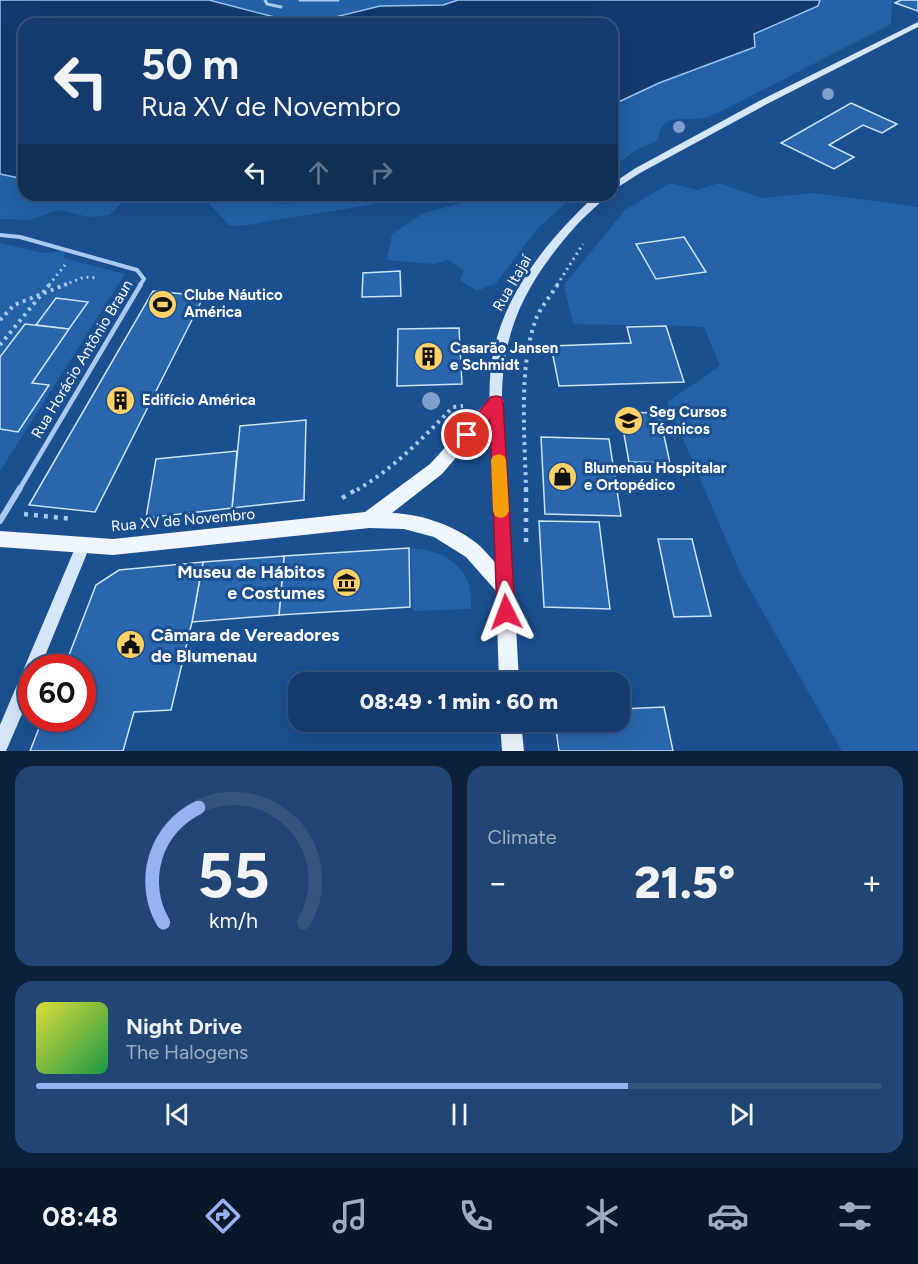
<!DOCTYPE html>
<meta charset="utf-8">
<style>
:root{--surface:#143b6b;--page:#214673;--text:#f1f3f6;--muted:#9dadc1;--line:#33557e;--accent:#95b2f1}
body{margin:0;font-family:Figtree,sans-serif;background:var(--page);color:var(--text);height:100vh;display:flex;flex-direction:column;font-size:22px;white-space:nowrap}
*{box-sizing:border-box;margin:0}
p{font-size:20px;color:var(--muted)}
.icon{flex:none;width:33px;height:33px;fill:none;stroke:currentColor;stroke-width:2;stroke-linecap:round;stroke-linejoin:round}
.map{position:relative;height:751px;overflow:hidden}
.sheet{display:flex;flex-direction:column;gap:15px;padding:15px;background:#0b203b;flex:1}
.sheet>*{flex:none}
.hud{position:absolute;left:18px;top:18px;width:600px;height:183px;border-radius:18px;box-shadow:0 6px 24px #0002,0 0 0 2px var(--line);background:#143b6b;color:var(--text);overflow:hidden}
.speed{position:absolute;left:18px;top:654px;display:flex;gap:12px;font-size:30px;font-weight:700;text-align:center}
.speed>*{display:grid;place-content:center;width:78px;height:78px;border-radius:50%;background:var(--surface);box-shadow:0 6px 24px #0002,0 0 0 2px var(--line);line-height:1}
.speed .limit{border:9px solid #d22;background:#fff;color:#111}
.pin{position:absolute;display:grid;place-items:center;width:51px;height:51px;color:#fff;margin:-26px;border:3px solid #fff;border-radius:50%;box-shadow:0 2px 6px #0007}
.me{position:absolute;width:66px;margin:-33px;rotate:357deg;stroke-linejoin:round;filter:drop-shadow(0 0 4px #0008)}
.turn{display:flex;align-items:center;gap:21px;height:126px;padding:0 24px;font-size:27px}
.turn .icon{width:78px;height:78px;stroke-width:2.5}
.turn b{display:block;font-size:42px;line-height:51px}
.lanes{display:flex;align-items:center;height:57px;padding:0 24px;background:#0003;justify-content:center;gap:30px;direction:ltr}
.lanes .off{opacity:.35}
.big{font-size:45px;font-weight:800;line-height:1.1}
.sheet .card{flex:1;display:flex;flex-direction:column;justify-content:center;gap:9px;min-width:0;padding:0 21px;border-radius:18px;background:var(--page)}
.sheet .dial{align-items:center;gap:0}
.dial svg{height:156px;overflow:visible;fill:none;stroke:var(--line);stroke-width:7;stroke-linecap:round;text-anchor:middle}
.dial text{fill:var(--text);stroke:none}
.song{display:flex;align-items:center;gap:18px}
.cover{width:72px;height:72px;border-radius:9px;background:linear-gradient(135deg,hsl(60 70% 55%),hsl(140 70% 35%))}
.played{height:6px;border-radius:3px;background:linear-gradient(90deg,var(--accent) 70%,var(--line) 70%)}
.keys{display:flex;justify-content:space-around;direction:ltr}
.heat{display:flex;justify-content:space-between;align-items:center;font-size:33px;direction:ltr}
.sheet .tiles{flex:1;display:grid;gap:15px;grid-template-columns:1fr 1fr}
.card:last-child{grid-column:span 2}
.trip{position:absolute;left:288px;top:672px;width:342px;height:60px;border-radius:18px;background:var(--surface);box-shadow:0 6px 24px #0002,0 0 0 2px var(--line);font-weight:800;line-height:60px;text-align:center}
.tabs{display:flex;height:96px;justify-content:space-around;align-items:center;background:#08182b;color:var(--muted)}
.tabs .icon{width:42px;height:42px}
.tabs .active{color:var(--accent)}
.tabs b{font-size:27px;color:var(--text)}
.map>svg:first-child{display:block}
.green{fill:#2461a8}
.water{fill:#123a6d;stroke:#9cc4f0;stroke-width:1.5}
.building{fill:#2a66ad;stroke:#cfe3fa;stroke-width:1.5}
.lines{fill:none;stroke-linecap:round;stroke-linejoin:round}
.path-far2{stroke:#a9c9ee;stroke-width:3;stroke-dasharray:2 4;stroke-linecap:butt}
.path-far1{stroke:#a9c9ee;stroke-width:4;stroke-dasharray:3 4.5;stroke-linecap:butt}
.path{stroke:#a9c9ee;stroke-width:4.5;stroke-dasharray:4 6;stroke-linecap:butt}
.lane-far3{stroke:#a9c9ee;stroke-width:3}
.lane-far2{stroke:#a9c9ee;stroke-width:4}
.lane-far1{stroke:#a9c9ee;stroke-width:4.5}
.lane{stroke:#a9c9ee;stroke-width:6}
.secondary{fill:#d6e6fa;fill-rule:evenodd}
.primary{fill:#f0f6ff;fill-rule:evenodd}
.tree{fill:#7ea0ca}
.route{fill:#e11d48;stroke:#92132f;stroke-width:1.5}
.slow{fill:#f59e0b}
.labels{text-anchor:middle;dominant-baseline:central;stroke-width:6;stroke-linejoin:round;paint-order:stroke}
.street-label{font-size:15px;fill:#fff;stroke:#1b4f8f}
.poi-label{font-size:15px;font-weight:bold;fill:#fff;stroke:#1b4f8f;text-anchor:start}
.near-poi-label{font-size:18px;font-weight:bold;fill:#fff;stroke:#1b4f8f;text-anchor:end}
</style>
<div class="map">
<svg width="918" height="751" viewBox="0 0 918 751">
<rect width="100%" height="100%" fill="#1b4f8f"/>
<g class="green">
<path d="M209,0H458L443,5L380,6L315,22L290,21Z"/>
<path d="M820,0H892L891,24L718,113C714,114 709,117 704,118C685,121 660,112 658,140L636,150L612,168V105L659,83L700,69L753,34L818,6Z"/>
<path d="M0,174L24,179V195H131L109,215L90,217L58,210L30,220L0,219Z"/>
<path d="M670,183L697,190L719,183L762,198L815,193L918,207V751H842L740,572L667,402L720,366L704,327C660,324 617,326 573,324L564,285L625,210Z"/>
<path d="M365,195H421C372,205 323,213 274,220C257,223 247,227 229,225L206,200L287,204Z"/>
<path d="M481,195H575L537,229L496,283L477,291L460,280L464,271L448,260L434,264L387,260L392,234L422,214L468,201Z"/>
<path d="M0,243L44,253L65,251L64,258L125,274L0,471Z"/>
<path d="M410,548C434,549 460,559 469,584C471,591 471,601 471,609L413,611Z"/>
</g>
<g class="water">
<path d="M0,0H209L290,21L315,22L380,6L443,5L458,0H820L818,6L754,34L755,47L659,83L612,105V24H24V179L0,174Z"/>
<path d="M162,195H365C298,207 229,202 162,195Z"/>
</g>
<g class="building">
<path d="M901,0H918V11L895,3Z"/>
<path d="M851,103L897,124L882,133L863,125L829,145L854,157L834,169L781,143Z"/>
<path d="M684,237L706,272L656,279L636,244Z"/>
<path d="M400,271L401,296L362,297L363,273Z"/>
<path d="M153,291L204,296L95,512L29,505Z"/>
<path d="M56,298L88,302L69,329L36,325Z"/>
<path d="M25,324L69,329L32,383L49,385L18,432L0,429V357Z"/>
<path d="M666,326L684,382L559,386L551,346L631,343L627,327Z"/>
<path d="M459,328L462,384L397,386L398,329Z"/>
<path d="M620,412L659,413L670,463L629,462Z"/>
<path d="M306,420L304,500L232,508L240,426Z"/>
<path d="M541,437L609,439L621,516L545,514Z"/>
<path d="M237,451L232,508L146,518L156,459Z"/>
<path d="M539,521L599,522L610,609L544,607Z"/>
<path d="M658,539H692L711,616L674,617Z"/>
<path d="M409,548L410,607L279,615L284,556Z"/>
<path d="M284,556L279,615L192,622L203,562Z"/>
<path d="M203,562L192,622L171,710L134,712L123,751H30L43,718H82V668H64L96,585L119,570Z"/>
<path d="M664,707L673,751H559L555,722H620V709Z"/>
</g>
<g class="lines">
<g class="path-far2">
<path d="M49,285L65,265"/>
<path d="M64,285L84,277L98,278"/>
<path d="M557,285L583,244"/>
</g>
<g class="path-far1">
<path d="M0,320L14,305L67,284"/>
<path d="M0,345L50,284"/>
<path d="M357,490C394,468 423,438 453,407L463,406"/>
<path d="M526,490C525,440 518,366 536,319C541,307 551,295 558,284"/>
</g>
<g class="path">
<path d="M526,488V548"/>
<path d="M342,498L359,488"/>
<path d="M24,514L73,519"/>
</g>
<g class="lane-far3">
<path d="M265,0L267,4L281,7"/>
<path d="M300,0H338"/>
</g>
<path class="lane-far2" d="M0,235L20,237L137,270L144,279L140,285"/>
<path class="lane-far1" d="M19,490L141,284"/>
<path class="lane" d="M0,521L20,488"/>
<g class="secondary">
<path d="M918,22V27L767,104L640,173L612,191V184L634,169L761,100Z"/>
<path d="M596,195H607C597,207 584,216 574,228C526,283 501,330 502,404L513,587L510,592L505,594L500,592L497,587C495,538 493,489 491,441C490,410 487,379 494,349C507,289 552,235 596,195Z"/>
<path d="M83,539L88,541L90,546L40,668H32V691L6,751H0V725L78,541Z"/>
</g>
<g class="primary">
<path d="M496,395L501,397L504,401L501,405L442,474L392,513C422,514 457,526 480,546C491,557 501,570 512,582L514,588L519,682H499L496,591L466,557L434,537L404,529L369,528L113,555L0,547V531L113,539L365,512L430,464L491,397Z"/>
<path d="M500,722H521L524,751H502Z"/>
</g>
</g>
<g class="tree">
<circle cx="828" cy="94" r="6"/>
<circle cx="679" cy="127" r="6"/>
<circle cx="431" cy="401" r="9"/>
</g>
<path class="route" d="M496,396L501,397L503,401L515,612L512,618L506,621L500,618L497,612L490,419L472,439H462L460,435L491,397Z"/>
<path class="slow" d="M499,454L504,456L506,460L509,511L506,516L501,518L495,516L493,511L491,460L493,456Z"/>
<defs>
<symbol id="stadium-disc" viewBox="-11 -11 22 22"><circle r="9.5" fill="#ffd166" stroke="#1b4f8f"/><path d="M0-5a6.5 5 0 1 0 0 10a6.5 5 0 1 0 0-10ZM-3.5-1.8h7v3.6h-7Z" fill="#111"/></symbol>
<symbol id="building-disc" viewBox="-11 -11 22 22"><circle r="9.5" fill="#ffd166" stroke="#1b4f8f"/><path d="M-4-6H4V6H1V3H-1V6H-4ZM-2.5-4.3h1.7v1.8h-1.7ZM.8-4.3h1.7v1.8H.8ZM-2.5-1h1.7V.8h-1.7ZM.8-1h1.7V.8H.8Z" fill="#111"/></symbol>
<symbol id="university-disc" viewBox="-11 -11 22 22"><circle r="9.5" fill="#ffd166" stroke="#1b4f8f"/><path d="M0-5L7-2L0 1L-7-2ZM-4 1L0 2.5L4 1V4Q0 6-4 4Z" fill="#111"/></symbol>
<symbol id="shop-disc" viewBox="-11 -11 22 22"><circle r="9.5" fill="#ffd166" stroke="#1b4f8f"/><path d="M-5-2.5h2.3a2.7 3.5 0 0 1 5.4 0H5L5.5 6h-11ZM-1.5-2.5h3a1.5 2.3 0 0 0-3 0Z" fill="#111"/></symbol>
<symbol id="museum-disc" viewBox="-11 -11 22 22"><circle r="9.5" fill="#ffd166" stroke="#1b4f8f"/><path d="M0-6L6-3V-2H-6V-3ZM-5-1h2V3h-2ZM-1-1h2V3h-2ZM3-1h2V3H3ZM-6 4H6V6H-6Z" fill="#111"/></symbol>
<symbol id="civic-disc" viewBox="-11 -11 22 22"><circle r="9.5" fill="#ffd166" stroke="#1b4f8f"/><path d="M-.6-6.5H3V-4.5H.6V-3L4-1V1h2V6H-6V1h2V-1L-.6-3ZM-1.2 2.5V6h2.4V2.5Z" fill="#111"/></symbol>
</defs>
<g fill-rule="evenodd">
<use href="#stadium-disc" x="146" y="288" width="33" height="33"/>
<use href="#building-disc" x="412" y="340" width="33" height="33"/>
<use href="#building-disc" x="104" y="384" width="33" height="33"/>
<use href="#university-disc" x="612" y="404" width="33" height="33"/>
<use href="#shop-disc" x="546" y="460" width="33" height="33"/>
<use href="#museum-disc" x="330" y="566" width="33" height="33"/>
<use href="#civic-disc" x="114" y="628" width="33" height="33"/>
</g>
<g class="labels">
<g class="street-label">
<text transform="translate(512 283) rotate(-60)">Rua Itajaí</text>
<text transform="translate(82 359) rotate(-59)">Rua Horácio Antônio Braun</text>
<text transform="translate(183 520) rotate(-5)">Rua XV de Novembro</text>
</g>
<g class="poi-label">
<text x="184" y="295">Clube Náutico<tspan x="184" dy="17">América</tspan></text>
<text x="450" y="348">Casarão Jansen<tspan x="450" dy="17">e Schmidt</tspan></text>
<text x="142" y="400">Edifício América</text>
<text x="649" y="412">Seg Cursos<tspan x="649" dy="17">Técnicos</tspan></text>
<text x="584" y="468">Blumenau Hospitalar<tspan x="584" dy="17">e Ortopédico</tspan></text>
</g>
<g class="near-poi-label">
<text x="325" y="572">Museu de Hábitos<tspan x="325" dy="21">e Costumes</tspan></text>
<text x="151" y="635" text-anchor="start">Câmara de Vereadores<tspan x="151" dy="21">de Blumenau</tspan></text>
</g>
</g>
</svg>
<div class="speed"><div class="limit">60</div></div>
<div class="pin" style="left:467px;top:435px;background:#d93025"><svg class="icon" aria-label="arrive" viewBox="0 0 24 24"><path d="M6 21V4h12l-3 4 3 4H6"/></svg></div>
<svg class="me" style="left:506px;top:612px" viewBox="-20 -20 40 40"><path d="M0-17L14 15 0 8-14 15z" fill="#e11d48" stroke="#fff" stroke-width="4"/></svg>
<div class="trip">08:49 · 1 min · 60 m</div>
<div class="hud">
<div class="turn"><svg class="icon" aria-label="left" viewBox="0 0 24 24"><path d="M17 20v-9H6M10 6l-5 5 5 5"/></svg><div><b>50 m</b>Rua XV de Novembro</div></div>
<div class="lanes"><svg class="icon" aria-label="left" viewBox="0 0 24 24"><path d="M17 20v-9H6M10 6l-5 5 5 5"/></svg><svg class="icon off" aria-label="ahead" viewBox="0 0 24 24"><path d="M12 20V5M6 11l6-6 6 6"/></svg><svg class="icon off" aria-label="right" viewBox="0 0 24 24"><path d="M7 20v-9h11M14 6l5 5-5 5"/></svg></div>
</div>
</div>
<section class="sheet">
<div class="tiles">
<div class="card dial"><svg viewBox="0 0 100 80">
<path d="M14 69A42 42 0 1 1 86 69"/>
<path d="M14 69A42 42 0 0 1 32 10" stroke="#95b2f1"/>
<text x="50" y="56" font-size="32" font-weight="700">55</text>
<text x="50" y="72" font-size="11">km/h</text>
</svg></div>
<div class="card"><p>Climate</p>
<div class="heat"><a>−</a><b class="big">21.5°</b><a>+</a></div>
</div>
<div class="card">
<div class="song"><i class="cover"></i><div><b>Night Drive</b><p>The Halogens</p></div></div>
<div class="played"></div>
<div class="keys"><svg class="icon" aria-label="previous" viewBox="0 0 24 24"><path d="M18 5L8 12l10 7zM5 5v14"/></svg><svg class="icon" aria-label="pause" viewBox="0 0 24 24"><path d="M8 5v14M16 5v14"/></svg><svg class="icon" aria-label="next" viewBox="0 0 24 24"><path d="M6 5l10 7-10 7zM19 5v14"/></svg></div>
</div>
</div>
</section>
<nav class="tabs">
<b>08:48</b>
<svg class="icon active" aria-label="directions" viewBox="0 0 24 24"><path d="M12 3l9 9-9 9-9-9zM9 14v-3h6M13 9l2 2-2 2"/></svg>
<svg class="icon" aria-label="music" viewBox="0 0 24 24"><path d="M9 18V5l10-2v13"/><circle cx="6" cy="18" r="3"/><circle cx="16" cy="16" r="3"/></svg>
<svg class="icon" aria-label="phone" viewBox="0 0 24 24"><path d="M5 4h4l2 5-3 2q2 4 5 5l2-3 5 2v4C11 20 4 13 5 4z"/></svg>
<svg class="icon" aria-label="climate" viewBox="0 0 24 24"><path d="M12 3v18M4 7l16 10M4 17L20 7"/></svg>
<svg class="icon" aria-label="car" viewBox="0 0 24 24"><path d="M5 17H2v-5l4-1 3-4h7l3 4 3 1v5h-3M9 17h6M6 11h13"/><circle cx="7" cy="17" r="2"/><circle cx="17" cy="17" r="2"/></svg>
<svg class="icon" aria-label="filters" viewBox="0 0 24 24"><path d="M4 7h16M4 17h16"/><circle cx="9" cy="7" r="2"/><circle cx="15" cy="17" r="2"/></svg>
</nav>
